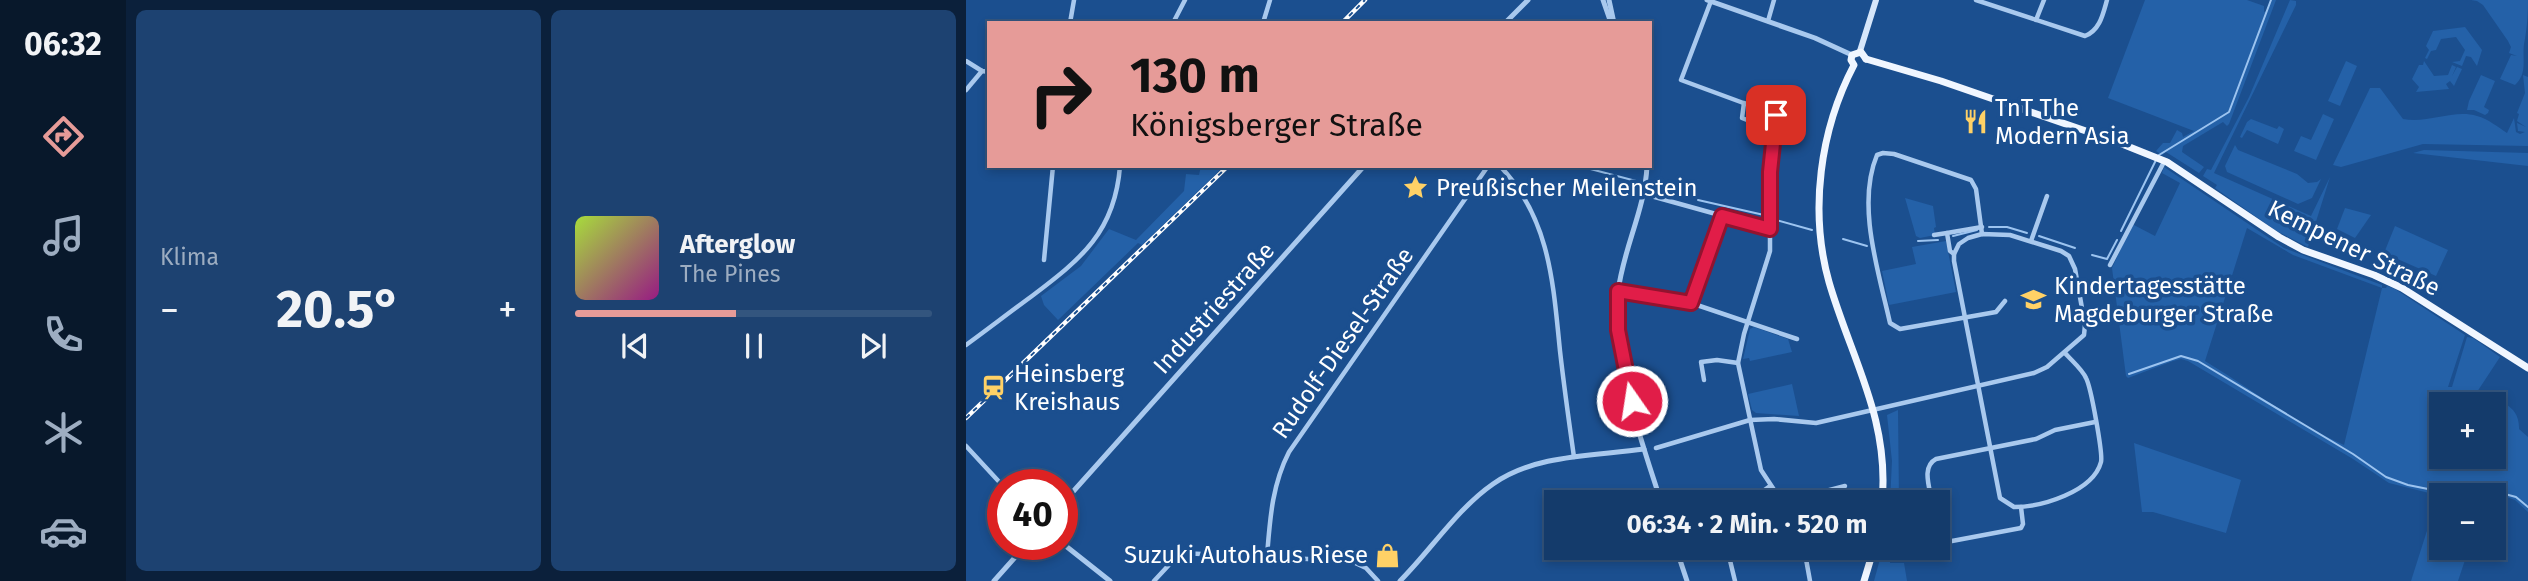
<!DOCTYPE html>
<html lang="de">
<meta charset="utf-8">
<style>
:root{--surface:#143b6b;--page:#1d4271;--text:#f1f3f6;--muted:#9dadc1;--line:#33557e;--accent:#e69b98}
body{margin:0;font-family:"Fira Sans",sans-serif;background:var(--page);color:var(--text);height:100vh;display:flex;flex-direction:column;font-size:26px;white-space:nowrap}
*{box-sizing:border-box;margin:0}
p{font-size:23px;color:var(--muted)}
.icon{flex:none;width:38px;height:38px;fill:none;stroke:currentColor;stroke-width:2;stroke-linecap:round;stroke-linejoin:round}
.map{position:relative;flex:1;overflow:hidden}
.sheet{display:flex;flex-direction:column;gap:10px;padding:10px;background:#0b203b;width:840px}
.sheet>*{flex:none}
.guide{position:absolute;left:21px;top:21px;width:665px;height:147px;border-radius:0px;box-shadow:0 4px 10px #0003,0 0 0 2px var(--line);background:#e69b98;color:#111;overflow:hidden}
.fabs{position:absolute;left:1463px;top:392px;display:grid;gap:14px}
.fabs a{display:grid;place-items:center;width:77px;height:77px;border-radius:0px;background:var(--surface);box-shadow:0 4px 10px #0003,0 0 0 2px var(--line);font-size:35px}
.speed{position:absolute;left:21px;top:469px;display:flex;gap:14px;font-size:35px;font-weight:700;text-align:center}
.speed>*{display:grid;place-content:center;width:91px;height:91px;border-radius:50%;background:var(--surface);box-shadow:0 4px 10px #0003,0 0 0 2px var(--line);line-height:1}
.speed .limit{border:10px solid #d22;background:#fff;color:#111}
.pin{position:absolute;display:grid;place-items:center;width:60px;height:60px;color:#fff;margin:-30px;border-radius:14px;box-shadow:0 4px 10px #0006}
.me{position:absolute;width:77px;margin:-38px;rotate:347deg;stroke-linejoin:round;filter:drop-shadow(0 0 5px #0008)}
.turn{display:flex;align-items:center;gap:24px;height:147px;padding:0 28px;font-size:32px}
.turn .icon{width:91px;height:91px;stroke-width:2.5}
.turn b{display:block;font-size:49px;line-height:60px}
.big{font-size:52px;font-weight:700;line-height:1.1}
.sheet .tile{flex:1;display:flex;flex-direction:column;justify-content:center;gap:10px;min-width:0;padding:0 24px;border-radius:10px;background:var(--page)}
.song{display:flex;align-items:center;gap:21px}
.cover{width:84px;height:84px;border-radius:10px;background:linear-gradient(135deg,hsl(80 70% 55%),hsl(310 70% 35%))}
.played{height:7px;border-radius:4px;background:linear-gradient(90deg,var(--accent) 45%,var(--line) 45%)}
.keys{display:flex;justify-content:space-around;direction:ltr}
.heat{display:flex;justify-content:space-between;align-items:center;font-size:38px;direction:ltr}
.sheet .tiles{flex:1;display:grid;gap:10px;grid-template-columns:repeat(2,1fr)}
.trip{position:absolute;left:578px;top:490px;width:406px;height:70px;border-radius:0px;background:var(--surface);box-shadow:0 4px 10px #0003,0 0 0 2px var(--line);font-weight:700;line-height:70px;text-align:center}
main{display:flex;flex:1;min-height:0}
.tabs{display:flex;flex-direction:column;width:126px;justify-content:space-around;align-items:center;background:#08182b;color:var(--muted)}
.tabs .icon{width:49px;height:49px}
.tabs .on{color:var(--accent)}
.tabs b{font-size:32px;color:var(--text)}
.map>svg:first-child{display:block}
.green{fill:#2461a8;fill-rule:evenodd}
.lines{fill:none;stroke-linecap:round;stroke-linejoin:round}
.stream{stroke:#9cc4f0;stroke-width:2}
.minor{stroke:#a9c9ee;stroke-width:4.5}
.tertiary{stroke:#a9c9ee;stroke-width:5}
.secondary{stroke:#d6e6fa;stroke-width:6}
.primary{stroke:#f0f6ff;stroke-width:7}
.rail-casing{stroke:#fff;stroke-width:4.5}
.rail{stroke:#1b4f8f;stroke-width:2;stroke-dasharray:5;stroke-linecap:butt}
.route-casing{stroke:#92132f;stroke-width:18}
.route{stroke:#e11d48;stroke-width:12}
.labels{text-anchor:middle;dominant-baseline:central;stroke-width:7;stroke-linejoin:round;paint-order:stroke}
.poi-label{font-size:24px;fill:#fff;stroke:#1b4f8f;text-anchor:start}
.street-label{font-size:24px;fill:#fff;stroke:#1b4f8f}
</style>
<main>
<nav class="tabs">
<b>06:32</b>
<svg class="icon on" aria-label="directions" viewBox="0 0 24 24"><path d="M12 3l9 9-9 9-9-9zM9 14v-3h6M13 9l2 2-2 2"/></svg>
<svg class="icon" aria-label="music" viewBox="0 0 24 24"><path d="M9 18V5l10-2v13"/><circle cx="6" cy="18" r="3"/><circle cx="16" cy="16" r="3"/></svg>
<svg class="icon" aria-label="phone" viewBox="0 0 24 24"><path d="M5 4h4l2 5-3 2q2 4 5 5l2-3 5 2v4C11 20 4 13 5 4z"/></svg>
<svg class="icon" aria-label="climate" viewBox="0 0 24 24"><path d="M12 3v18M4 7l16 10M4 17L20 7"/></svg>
<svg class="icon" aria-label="car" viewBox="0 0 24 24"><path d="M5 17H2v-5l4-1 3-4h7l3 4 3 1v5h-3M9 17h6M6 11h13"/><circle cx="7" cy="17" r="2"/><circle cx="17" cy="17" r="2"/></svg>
</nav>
<section class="sheet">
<div class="tiles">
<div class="tile"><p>Klima</p>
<div class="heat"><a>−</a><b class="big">20.5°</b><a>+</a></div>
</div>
<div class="tile">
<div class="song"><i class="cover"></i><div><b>Afterglow</b><p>The Pines</p></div></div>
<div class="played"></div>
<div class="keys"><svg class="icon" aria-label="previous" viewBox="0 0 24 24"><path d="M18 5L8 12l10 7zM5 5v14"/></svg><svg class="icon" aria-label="pause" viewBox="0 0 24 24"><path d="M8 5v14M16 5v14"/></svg><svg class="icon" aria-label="next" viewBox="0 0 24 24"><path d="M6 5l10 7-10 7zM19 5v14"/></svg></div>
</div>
</div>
</section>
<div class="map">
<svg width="1562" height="581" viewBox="0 0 1562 581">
<rect width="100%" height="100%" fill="#1b4f8f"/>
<g class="green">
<path d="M1179,0H1281L1298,6V12L1301,11L1306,0H1310L1263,124L1261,126L1257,122L1217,146L1216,152L1238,167L1233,173L1200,152L1196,155L1190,151L1197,143H1204L1211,130L1216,133L1217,137L1228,131L1142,98Z"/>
<path d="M1324,0L1330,1V5L1248,173L1345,216L1364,177L1342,247L1309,230L1249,188L1251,185L1237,176L1241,169L1245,170L1283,97Z"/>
<path d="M1505,0H1562C1562,16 1561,29 1558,44C1556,59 1562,73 1549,85L1534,79L1545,55L1551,56L1543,53L1545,47L1542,41L1517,5L1511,1Z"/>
<path d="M1499,27L1516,50L1511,66L1505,57L1500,56L1496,66L1486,62L1494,61L1499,50L1490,37L1475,39L1470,50L1465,51L1461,59L1459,58L1463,50L1460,46L1467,31Z"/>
<path d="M1380,61L1391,66L1374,106L1362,101Z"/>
<path d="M1458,61L1468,76L1482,75L1486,65L1490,67L1486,76L1491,67L1496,69L1488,86L1484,81L1480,84L1483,89L1450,92L1453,87L1446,79L1453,65H1457Z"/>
<path d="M1515,75L1529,81L1518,107L1523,110L1522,113L1519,115L1508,110H1501L1503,101Z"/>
<path d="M1557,75L1562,77V146L1457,144L1375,167L1367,165L1404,88H1414L1437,119C1462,124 1487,109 1511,116C1522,119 1532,127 1541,133L1548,118L1550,132L1554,134L1559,132L1552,131L1551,123L1560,127L1551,121L1553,114L1551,113L1559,93Z"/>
<path d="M1357,114L1368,119L1350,160L1328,151L1335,136L1345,140Z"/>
<path d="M1285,119L1311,129L1313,126L1318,129L1312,144L1281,130L1276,138L1274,137L1281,122Z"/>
<path d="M1269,145L1272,150L1331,174L1342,183L1351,182L1355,179L1346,198L1332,204L1261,172L1259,166Z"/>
<path d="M1458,150L1562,153V166L1447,153Z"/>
<path d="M235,166H258L176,245L172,243L92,320L78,305L75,296L115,266L143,229L170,240L218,191L220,174L233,175Z"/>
<path d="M1198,167L1318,248L1416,285V288H1420L1421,286L1429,289L1499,335L1482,387H1486L1501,337L1507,338L1534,357L1511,392C1531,400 1554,404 1553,429L1562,437V512L1549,500L1532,494H1467L1423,483L1387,459L1222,361L1215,359L1207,361L1162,378L1160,376L1146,268L1166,224L1189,236L1214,183L1196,173ZM1281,228L1327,255L1416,288L1378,445C1329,423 1285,389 1239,361ZM1475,404H1528V457H1475Z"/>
<path d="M939,198L967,206L970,227L968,228L969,235L954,238L950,236Z"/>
<path d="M1379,208L1405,215L1389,238L1371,229Z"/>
<path d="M1429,226L1482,250L1470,276L1418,253Z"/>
<path d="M980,241L990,292L923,305L916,271L950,264L946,247Z"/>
<path d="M788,327L822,339L826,352L784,361L783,358L777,359L784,329Z"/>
<path d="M826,384L833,416L790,413L786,410L782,394Z"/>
<path d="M932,410L933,502H924L926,461L921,415Z"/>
<path d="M1168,443L1275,480L1260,533L1187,512H1176Z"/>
<path d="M1472,496H1475V548H1503L1492,581H1445Z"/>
<path d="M917,548H926L924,563H938L941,581H908Z"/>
</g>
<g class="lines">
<g class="stream">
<path d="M1193,155L1263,112L1305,0"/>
<path d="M613,166L670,181"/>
<path d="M689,187L721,197"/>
<path d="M732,200L798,215"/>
<path d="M810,220L846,230"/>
<path d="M1023,227H1041L1061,233"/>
<path d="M1155,231L1190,160"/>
<path d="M987,236L1011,230"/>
<path d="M1073,236L1109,248"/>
<path d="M877,239L901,246"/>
<path d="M952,241L972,240"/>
<path d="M1126,255L1141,259L1151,240"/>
<path d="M1163,374L1215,356L1232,361L1387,454L1420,477L1442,485L1472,491L1524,490L1550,497L1562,507"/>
</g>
<g class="minor">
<path d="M1010,0L1119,36C1134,30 1137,14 1141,0"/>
<path d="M745,1L715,80L810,115L804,172V251L778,334L772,363L795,470L816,502"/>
<path d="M1070,20L1078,0"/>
<path d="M802,21L808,0"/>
<path d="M104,23L108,0"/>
<path d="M207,23L219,0"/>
<path d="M297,23L304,0"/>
<path d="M0,61L16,71L23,72"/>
<path d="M0,90L16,71"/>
<path d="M778,103L776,118L809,131"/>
<path d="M213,166H214"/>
<path d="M534,166C584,219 587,282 594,351C598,386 603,422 608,457"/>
<path d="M678,194L804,229"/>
<path d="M756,216L725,303L831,339"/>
<path d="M1016,234L1010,189L1005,180L928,154L917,153L911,155C890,205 913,273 924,323L934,329L1030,312L1039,301"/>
<path d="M968,235L981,233"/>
<path d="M1065,241L1081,196"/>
<path d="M988,254L984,251L981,233L1016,227"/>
<path d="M78,260L87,166"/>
<path d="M1144,265L1198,162"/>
<path d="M652,291L725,303"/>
<path d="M0,345C22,329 44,312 66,296C115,259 149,232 154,166"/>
<path d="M738,380L735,362L751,360L772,363"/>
<path d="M0,446L37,486"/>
<path d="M690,448L784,420L808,419L850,423L1068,373L1081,367L1118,335L1119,325L1109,269L1103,256L1095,251L1044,235L1016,234L1002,238L993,244L988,254V261C1003,340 1019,419 1034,498L1048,507C1075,507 1127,492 1135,462C1137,454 1125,387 1120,378C1116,369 1106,361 1099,353"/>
<path d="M782,502L804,486"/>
<path d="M827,502L833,498L879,486"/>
<path d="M966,502C964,488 955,467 970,459L1070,439L1089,430L1129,422"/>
<path d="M971,528L977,539L986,541L1055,528L1057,524L1055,507"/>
<path d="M761,548L769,581"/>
<path d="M838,548L844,581"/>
<path d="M301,556C304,519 306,485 323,452L522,166"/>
<path d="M841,558L881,548"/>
<path d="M188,581L214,553L385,561L400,568L412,581"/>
</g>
<g class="tertiary">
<path d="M637,0L645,23"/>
<path d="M643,0L648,23"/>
<path d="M741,0L849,38L886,55"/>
<path d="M539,23L562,0"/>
<path d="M681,166C679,210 657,249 652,292C644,355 676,442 695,502"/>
<path d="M96,504L398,166"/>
<path d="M96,543L144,581"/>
<path d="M710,548L721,581"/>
<path d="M28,581L61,544"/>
<path d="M434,581C465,550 491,509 527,484C569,454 629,456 678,449"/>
</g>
<path class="secondary" d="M894,51L910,0"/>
<g class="primary">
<path d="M900,59L975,81L1146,140L1201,162L1313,237L1337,250L1408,275L1436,288L1562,368"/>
<path d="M900,59L895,52L886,55L885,60L888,65C854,130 843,211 863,282C885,358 924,419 916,502"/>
<path d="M898,581L908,548"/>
</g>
<defs>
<g id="rail">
<path d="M376,23L399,0"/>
<path d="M0,418L262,166"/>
</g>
</defs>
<use href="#rail" class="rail-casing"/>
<use href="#rail" class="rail"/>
</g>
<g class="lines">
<defs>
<path id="route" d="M666,401L652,330V291L725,303L756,216L804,229V172L810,115"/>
</defs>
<use href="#route" class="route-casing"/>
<use href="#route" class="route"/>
</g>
<defs>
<symbol id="restaurant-bare" viewBox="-9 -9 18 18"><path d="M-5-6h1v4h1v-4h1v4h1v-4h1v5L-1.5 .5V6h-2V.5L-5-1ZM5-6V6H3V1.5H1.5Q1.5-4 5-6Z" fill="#ffd166" stroke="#1b4f8f" stroke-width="2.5" paint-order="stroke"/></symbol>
<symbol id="sight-bare" viewBox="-9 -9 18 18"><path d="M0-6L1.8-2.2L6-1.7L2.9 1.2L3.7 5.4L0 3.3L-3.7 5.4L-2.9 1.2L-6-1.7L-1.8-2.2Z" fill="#ffd166" stroke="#1b4f8f" stroke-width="2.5" paint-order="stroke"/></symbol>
<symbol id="school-bare" viewBox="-9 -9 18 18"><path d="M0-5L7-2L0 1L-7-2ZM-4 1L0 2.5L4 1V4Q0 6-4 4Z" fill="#ffd166" stroke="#1b4f8f" stroke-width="2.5" paint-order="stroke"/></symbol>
<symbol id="station-bare" viewBox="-9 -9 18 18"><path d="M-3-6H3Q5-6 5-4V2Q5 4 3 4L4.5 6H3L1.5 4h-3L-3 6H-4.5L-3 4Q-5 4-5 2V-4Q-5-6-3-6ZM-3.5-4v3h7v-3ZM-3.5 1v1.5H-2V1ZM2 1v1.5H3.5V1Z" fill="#ffd166" stroke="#1b4f8f" stroke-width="2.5" paint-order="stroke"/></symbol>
<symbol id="shop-bare" viewBox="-9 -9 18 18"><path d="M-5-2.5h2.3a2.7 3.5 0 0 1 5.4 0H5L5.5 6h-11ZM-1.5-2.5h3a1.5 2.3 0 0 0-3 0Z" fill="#ffd166" stroke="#1b4f8f" stroke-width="2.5" paint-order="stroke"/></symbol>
</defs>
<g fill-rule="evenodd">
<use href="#restaurant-bare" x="992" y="104" width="35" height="35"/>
<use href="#sight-bare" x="432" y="170" width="35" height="35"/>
<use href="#school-bare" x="1050" y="282" width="35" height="35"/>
<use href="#station-bare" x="10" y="370" width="35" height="35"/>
<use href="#shop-bare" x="404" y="538" width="35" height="35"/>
</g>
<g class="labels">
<g class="poi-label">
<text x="1029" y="108">TnT The<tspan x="1029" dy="28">Modern Asia</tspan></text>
<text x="470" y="188">Preußischer Meilenstein</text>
<text x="1088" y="286">Kindertagesstätte<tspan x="1088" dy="28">Magdeburger Straße</tspan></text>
<text x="48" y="374">Heinsberg<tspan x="48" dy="28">Kreishaus</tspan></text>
<text x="402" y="555" text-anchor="end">Suzuki Autohaus Riese</text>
</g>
<g class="street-label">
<text transform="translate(1388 248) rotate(26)">Kempener Straße</text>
<text transform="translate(248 308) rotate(-48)">Industriestraße</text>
<text transform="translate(377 343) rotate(-55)">Rudolf-Diesel-Straße</text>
</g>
</g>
</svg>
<div class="fabs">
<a>+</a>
<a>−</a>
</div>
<div class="speed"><div class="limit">40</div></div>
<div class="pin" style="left:810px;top:115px;background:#d93025"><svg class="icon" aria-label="arrive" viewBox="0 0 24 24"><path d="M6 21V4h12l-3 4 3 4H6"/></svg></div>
<svg class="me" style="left:666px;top:401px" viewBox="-20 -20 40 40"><circle r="17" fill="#e11d48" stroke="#fff" stroke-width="3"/><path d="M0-11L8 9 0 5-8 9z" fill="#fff"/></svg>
<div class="trip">06:34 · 2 Min. · 520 m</div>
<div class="guide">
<div class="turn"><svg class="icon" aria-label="right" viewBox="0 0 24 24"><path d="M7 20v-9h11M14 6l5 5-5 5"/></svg><div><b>130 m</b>Königsberger Straße</div></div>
</div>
</div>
</main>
